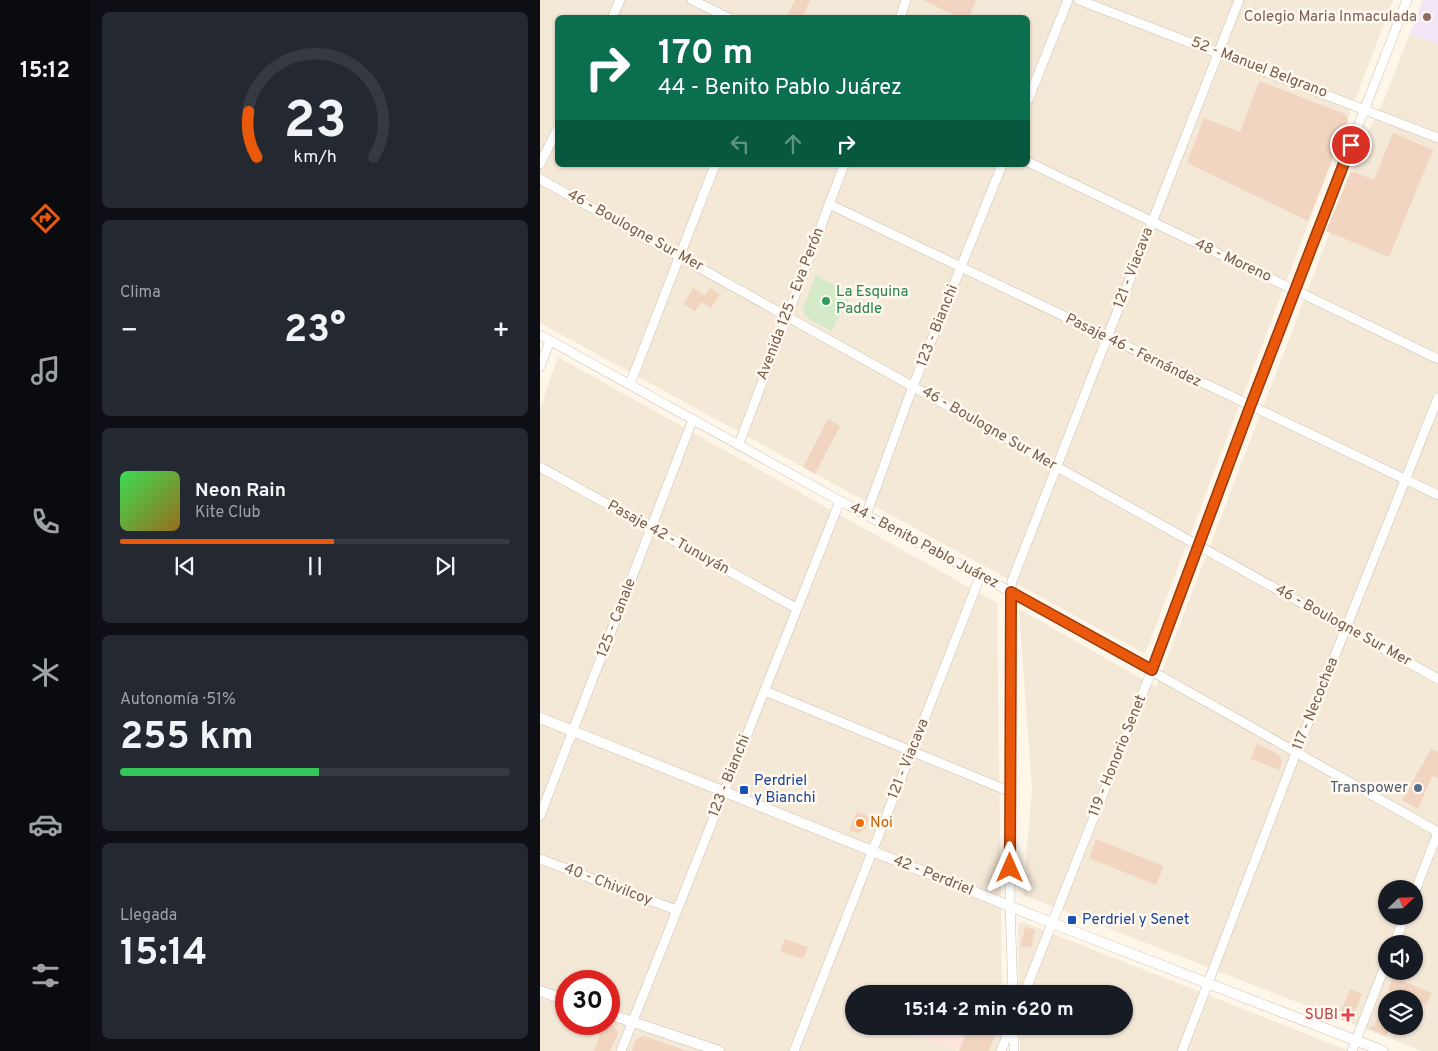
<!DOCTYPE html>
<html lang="es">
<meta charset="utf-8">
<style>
:root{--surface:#171b24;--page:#242831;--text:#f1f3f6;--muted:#9ea1a6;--line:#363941;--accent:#ea580c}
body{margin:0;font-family:Overpass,sans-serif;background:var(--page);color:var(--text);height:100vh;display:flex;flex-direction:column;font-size:19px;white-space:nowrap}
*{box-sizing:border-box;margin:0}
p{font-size:16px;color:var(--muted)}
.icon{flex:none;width:28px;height:28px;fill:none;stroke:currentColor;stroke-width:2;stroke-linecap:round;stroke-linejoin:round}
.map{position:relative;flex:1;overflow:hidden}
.side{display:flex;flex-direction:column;gap:12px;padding:12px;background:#0d0f14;width:450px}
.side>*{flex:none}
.top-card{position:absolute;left:15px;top:15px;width:475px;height:152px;border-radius:8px;box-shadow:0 1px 4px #0004;background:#0b6e4f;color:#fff;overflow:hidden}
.needle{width:32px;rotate:67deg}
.fabs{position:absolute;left:838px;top:880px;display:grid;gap:10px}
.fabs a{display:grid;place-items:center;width:45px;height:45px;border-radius:50%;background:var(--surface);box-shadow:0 1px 4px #0004;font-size:25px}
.speed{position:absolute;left:15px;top:970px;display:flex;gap:10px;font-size:25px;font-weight:700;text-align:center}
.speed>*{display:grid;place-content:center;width:65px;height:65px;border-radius:50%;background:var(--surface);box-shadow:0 1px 4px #0004;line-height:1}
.speed .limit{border:8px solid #d22;background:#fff;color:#111}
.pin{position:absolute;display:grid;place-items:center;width:42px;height:42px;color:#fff;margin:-21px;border:2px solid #fff;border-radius:50%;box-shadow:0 1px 5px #0007}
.me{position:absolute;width:55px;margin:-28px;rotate:0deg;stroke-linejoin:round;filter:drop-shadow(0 0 4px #0008)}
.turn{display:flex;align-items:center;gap:18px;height:105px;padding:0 20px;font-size:22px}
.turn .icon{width:65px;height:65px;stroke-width:2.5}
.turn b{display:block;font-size:35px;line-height:42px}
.lanes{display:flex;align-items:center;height:48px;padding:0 20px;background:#0003;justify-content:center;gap:25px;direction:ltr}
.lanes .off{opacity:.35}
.big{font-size:38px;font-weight:700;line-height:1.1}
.side .card{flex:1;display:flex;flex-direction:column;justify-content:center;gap:8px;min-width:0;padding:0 18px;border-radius:8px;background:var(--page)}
.side .dial{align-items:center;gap:0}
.dial svg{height:130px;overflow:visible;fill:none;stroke:var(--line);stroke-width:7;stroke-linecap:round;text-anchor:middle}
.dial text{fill:var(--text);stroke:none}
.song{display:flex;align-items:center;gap:15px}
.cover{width:60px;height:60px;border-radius:8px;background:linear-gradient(135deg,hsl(130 70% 55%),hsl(40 70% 35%))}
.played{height:5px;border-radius:2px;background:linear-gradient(90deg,var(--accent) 55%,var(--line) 55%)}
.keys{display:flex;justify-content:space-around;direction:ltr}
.heat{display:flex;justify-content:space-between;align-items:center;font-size:28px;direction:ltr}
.charge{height:8px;border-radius:4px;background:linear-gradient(90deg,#34c759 51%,var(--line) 0)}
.trip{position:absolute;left:305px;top:985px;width:288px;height:50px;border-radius:25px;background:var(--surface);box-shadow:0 1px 4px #0004;font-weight:700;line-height:50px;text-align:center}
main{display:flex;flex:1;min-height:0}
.tabs{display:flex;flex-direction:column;width:90px;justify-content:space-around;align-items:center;background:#090b0e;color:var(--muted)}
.tabs .icon{width:35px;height:35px}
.tabs .active{color:var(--accent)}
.tabs b{font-size:22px;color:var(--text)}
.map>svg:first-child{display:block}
.residential{fill:#f4e8d7;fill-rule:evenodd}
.commercial{fill:#fde7dd}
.education{fill:#f3e6f9}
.green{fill:#d5ebc7}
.building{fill:#f2d5c1}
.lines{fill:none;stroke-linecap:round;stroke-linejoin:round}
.minor-casing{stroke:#cfbeae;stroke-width:10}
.tertiary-casing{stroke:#cfbeae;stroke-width:11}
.minor{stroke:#fff;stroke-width:9}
.tertiary{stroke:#fff;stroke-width:10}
.route-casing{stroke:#983908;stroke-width:12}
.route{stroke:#ea580c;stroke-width:9}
.education-dot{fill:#8d6e63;stroke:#fff9f0;stroke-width:2}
.leisure-dot{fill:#2e9e5b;stroke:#fff9f0;stroke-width:2}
.service-dot{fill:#5c6f8a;stroke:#fff9f0;stroke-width:2}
.transit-dot{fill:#1a4fb4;stroke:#fff9f0;stroke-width:2}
.food-dot{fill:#e8710a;stroke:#fff9f0;stroke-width:2}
.health-dot{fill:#e0444e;stroke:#fff9f0;stroke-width:2}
.labels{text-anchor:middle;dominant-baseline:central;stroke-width:5;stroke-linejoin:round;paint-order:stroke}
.education-label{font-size:15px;fill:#785e54;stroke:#fff9f0;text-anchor:end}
.street-label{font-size:15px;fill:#785d4c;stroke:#fff9f0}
.leisure-label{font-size:15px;fill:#27864d;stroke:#fff9f0;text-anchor:start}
.transit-label{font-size:15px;fill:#164399;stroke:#fff9f0;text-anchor:start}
.service-label{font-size:15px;fill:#4e5e75;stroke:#fff9f0;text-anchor:end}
.food-label{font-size:15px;fill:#c56008;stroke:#fff9f0;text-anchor:start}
.health-label{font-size:15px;fill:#be3a42;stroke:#fff9f0;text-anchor:end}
</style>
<main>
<nav class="tabs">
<b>15:12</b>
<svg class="icon active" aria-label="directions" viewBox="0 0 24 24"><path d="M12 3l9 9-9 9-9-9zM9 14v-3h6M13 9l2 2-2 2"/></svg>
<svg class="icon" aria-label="music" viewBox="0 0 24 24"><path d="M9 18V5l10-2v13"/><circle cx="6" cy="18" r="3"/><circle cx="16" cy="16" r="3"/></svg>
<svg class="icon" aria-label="phone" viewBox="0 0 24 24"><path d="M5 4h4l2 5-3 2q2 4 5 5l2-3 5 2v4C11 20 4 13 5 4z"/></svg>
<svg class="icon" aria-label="climate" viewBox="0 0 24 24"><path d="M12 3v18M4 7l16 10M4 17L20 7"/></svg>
<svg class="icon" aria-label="car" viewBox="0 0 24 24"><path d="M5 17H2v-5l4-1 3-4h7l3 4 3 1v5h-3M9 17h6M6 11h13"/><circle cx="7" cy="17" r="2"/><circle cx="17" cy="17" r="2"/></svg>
<svg class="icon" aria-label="filters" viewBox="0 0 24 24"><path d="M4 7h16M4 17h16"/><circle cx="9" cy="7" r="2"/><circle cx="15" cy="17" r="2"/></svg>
</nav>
<section class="side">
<div class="card dial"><svg viewBox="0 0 100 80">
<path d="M14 69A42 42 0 1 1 86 69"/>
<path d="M14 69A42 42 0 0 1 9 41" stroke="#ea580c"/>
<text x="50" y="56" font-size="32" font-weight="700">23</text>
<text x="50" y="72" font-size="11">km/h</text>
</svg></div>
<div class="card"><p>Clima</p>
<div class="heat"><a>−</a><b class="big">23°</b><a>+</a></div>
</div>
<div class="card">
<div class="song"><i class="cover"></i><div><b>Neon Rain</b><p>Kite Club</p></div></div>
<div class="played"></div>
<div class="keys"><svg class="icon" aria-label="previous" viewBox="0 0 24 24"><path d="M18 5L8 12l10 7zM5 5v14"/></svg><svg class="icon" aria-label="pause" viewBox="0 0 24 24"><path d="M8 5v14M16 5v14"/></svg><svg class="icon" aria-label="next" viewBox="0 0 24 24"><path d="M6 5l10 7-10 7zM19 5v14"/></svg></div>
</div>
<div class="card"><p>Autonomía · 51%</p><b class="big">255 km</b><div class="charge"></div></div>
<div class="card"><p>Llegada</p><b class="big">15:14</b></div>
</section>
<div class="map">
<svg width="898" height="1051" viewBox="0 0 898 1051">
<rect width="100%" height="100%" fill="#fdf6e9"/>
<g class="residential">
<path d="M0,0H853L605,654L0,323ZM18,18H488V165H18Z"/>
<path d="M883,0H898V1051H882L483,895L492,789L479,609L616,687L829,130L844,100ZM846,889H874V916H846ZM846,944H874V971H846ZM846,999H874V1026H846Z"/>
<path d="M18,357L457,603L462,994H314V1026H462V1051H0V408ZM26,981H69V1024H26Z"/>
<path d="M483,922L809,1051H480V1026H584V994H479L478,923Z"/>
</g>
<path class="commercial" d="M367,1026H429L419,1051L364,1034Z"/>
<path class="education" d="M883,0H898V44L870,34Z"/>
<path class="green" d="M276,275L311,295L291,331L265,316L263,307Z"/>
<g class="building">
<path d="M255,0H270L262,18H246Z"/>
<path d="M383,0H436L429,18H420Z"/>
<path d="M719,81L805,114L808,120L768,221L647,163L664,118L700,132Z"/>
<path d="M853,133L893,150L849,257L786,231L811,171L834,180Z"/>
<path d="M153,288L165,295L170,288L180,294L171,308L161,302L155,311L143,304Z"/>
<path d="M288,419L300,426L275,474L263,467Z"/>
<path d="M717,743L739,755L742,762L739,770L711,759Z"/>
<path d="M891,749L898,752V778L892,776L878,809L862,800Z"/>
<path d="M317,812L330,817L325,829L318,833L309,830Z"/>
<path d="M556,839L624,866L616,885L549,858Z"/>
<path d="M485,927L495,930L491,948L481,946Z"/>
<path d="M245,939L268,947L263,959L240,951Z"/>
<path d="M853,977L892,993L886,1005L848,990Z"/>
<path d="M810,989L822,994L812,1019L807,1022L798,1018Z"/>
<path d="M846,995V1026H849L846,1036L828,1028L834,1026Z"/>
<path d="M64,1024L74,1026L78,1033L70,1051H54Z"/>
<path d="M429,1026H458L449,1051H419Z"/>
<path d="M104,1036L144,1050V1051H92L96,1039Z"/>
</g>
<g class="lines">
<defs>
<g id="minor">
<path d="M152,0L189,18"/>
<path d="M539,0L898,138"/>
<path d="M72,18L80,0"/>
<path d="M360,18L366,0"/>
<path d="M488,100L528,0"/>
<path d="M488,162L898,359"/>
<path d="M0,164L18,128"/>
<path d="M0,179L898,679"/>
<path d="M289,204L898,495"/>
<path d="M0,335L300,501L471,592L898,832"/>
<path d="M0,367L10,341"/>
<path d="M90,384L175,165"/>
<path d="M199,444L304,165"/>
<path d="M0,467L256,608"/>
<path d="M326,515L373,386L462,165"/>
<path d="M225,691L471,792"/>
<path d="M0,816L153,419"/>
<path d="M0,859L136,910"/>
<path d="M874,894L898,832"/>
<path d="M854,944L865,916"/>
<path d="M473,994L470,906L472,581L699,0"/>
<path d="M484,994L612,670L709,407L867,0"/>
<path d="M81,1051L300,501"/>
<path d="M254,1051L440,577"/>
<path d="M461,1051L471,1026"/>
<path d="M474,1051V1026"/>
<path d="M642,1051L756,753L898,398"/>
<path d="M812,1051L846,963"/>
</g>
<g id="tertiary">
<path d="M0,718L512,923L843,1051"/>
<path d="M0,991L26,1000"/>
<path d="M69,1014L179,1051"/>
</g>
</defs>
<use href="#minor" class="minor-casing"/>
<use href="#tertiary" class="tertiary-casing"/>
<use href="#minor" class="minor"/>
<use href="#tertiary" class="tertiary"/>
</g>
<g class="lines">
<defs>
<path id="route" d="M470,868L471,592L612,670L710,407L811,145"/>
</defs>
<use href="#route" class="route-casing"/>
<use href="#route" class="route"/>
</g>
<circle class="education-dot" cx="887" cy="17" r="5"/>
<circle class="leisure-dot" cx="286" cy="301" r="5"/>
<circle class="service-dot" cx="878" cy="788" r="5"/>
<g class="transit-dot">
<rect x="199" y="785" width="10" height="10" rx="2.5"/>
<rect x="527" y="915" width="10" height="10" rx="2.5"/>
</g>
<circle class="food-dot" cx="320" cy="823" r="5"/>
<path class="health-dot" d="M805.5 1007.5h5v5h5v5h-5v5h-5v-5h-5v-5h5z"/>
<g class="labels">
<g class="education-label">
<text x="877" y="17">Colegio Maria Inmaculada</text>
</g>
<g class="street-label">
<text transform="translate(719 68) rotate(21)">52 - Manuel Belgrano</text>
<text transform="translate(95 231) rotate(29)">46 - Boulogne Sur Mer</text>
<text transform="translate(693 261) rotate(25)">48 - Moreno</text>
<text transform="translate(594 268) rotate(-69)">121 - Viacava</text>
<text transform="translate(251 304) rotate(-69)">Avenida 125 - Eva Perón</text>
<text transform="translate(398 326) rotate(-68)">123 - Bianchi</text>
<text transform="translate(593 351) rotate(26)">Pasaje 46 - Fernández</text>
<text transform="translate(449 429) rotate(30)">46 - Boulogne Sur Mer</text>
<text transform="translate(128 538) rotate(29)">Pasaje 42 - Tunuyán</text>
<text transform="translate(384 546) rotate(28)">44 - Benito Pablo Juárez</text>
<text transform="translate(77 618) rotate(-69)">125 - Canale</text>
<text transform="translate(803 626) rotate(29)">46 - Boulogne Sur Mer</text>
<text transform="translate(776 704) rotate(-68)">117 - Necochea</text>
<text transform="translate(578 756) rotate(-68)">119 - Honorio Senet</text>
<text transform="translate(369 759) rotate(-68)">121 - Viacava</text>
<text transform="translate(190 776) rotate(-68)">123 - Bianchi</text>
<text transform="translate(393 876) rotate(22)">42 - Perdriel</text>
<text transform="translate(68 885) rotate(21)">40 - Chivilcoy</text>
</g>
<g class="leisure-label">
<text x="296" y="292">La Esquina<tspan x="296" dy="17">Paddle</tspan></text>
</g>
<g class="transit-label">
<text x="214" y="781">Perdriel<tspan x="214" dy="17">y Bianchi</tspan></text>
<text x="542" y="920">Perdriel y Senet</text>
</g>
<g class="service-label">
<text x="868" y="788">Transpower</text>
</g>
<g class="food-label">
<text x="330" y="823">Noi</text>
</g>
<g class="health-label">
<text x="798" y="1015">SUBI</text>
</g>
</g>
</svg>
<div class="fabs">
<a><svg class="needle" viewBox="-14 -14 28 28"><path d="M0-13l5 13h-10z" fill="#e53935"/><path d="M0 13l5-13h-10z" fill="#9ea1a6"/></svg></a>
<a><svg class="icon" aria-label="sound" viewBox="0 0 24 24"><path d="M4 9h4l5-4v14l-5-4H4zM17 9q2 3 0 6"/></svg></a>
<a><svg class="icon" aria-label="layers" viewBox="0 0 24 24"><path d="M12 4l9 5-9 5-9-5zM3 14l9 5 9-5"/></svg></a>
</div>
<div class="speed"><div class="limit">30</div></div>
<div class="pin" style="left:811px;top:145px;background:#d93025"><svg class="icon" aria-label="arrive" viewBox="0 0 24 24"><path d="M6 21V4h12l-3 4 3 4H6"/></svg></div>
<svg class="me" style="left:470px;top:868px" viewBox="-20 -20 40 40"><path d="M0-17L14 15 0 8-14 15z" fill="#ea580c" stroke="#fff" stroke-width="4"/></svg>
<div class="trip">15:14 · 2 min · 620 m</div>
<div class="top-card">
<div class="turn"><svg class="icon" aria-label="right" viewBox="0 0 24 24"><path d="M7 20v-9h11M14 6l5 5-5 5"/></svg><div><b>170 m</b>44 - Benito Pablo Juárez</div></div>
<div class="lanes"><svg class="icon off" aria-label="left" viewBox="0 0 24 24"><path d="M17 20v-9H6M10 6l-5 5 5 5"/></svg><svg class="icon off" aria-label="ahead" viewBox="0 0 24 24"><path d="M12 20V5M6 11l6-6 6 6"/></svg><svg class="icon" aria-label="right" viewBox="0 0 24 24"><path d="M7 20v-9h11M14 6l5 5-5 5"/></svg></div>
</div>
</div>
</main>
